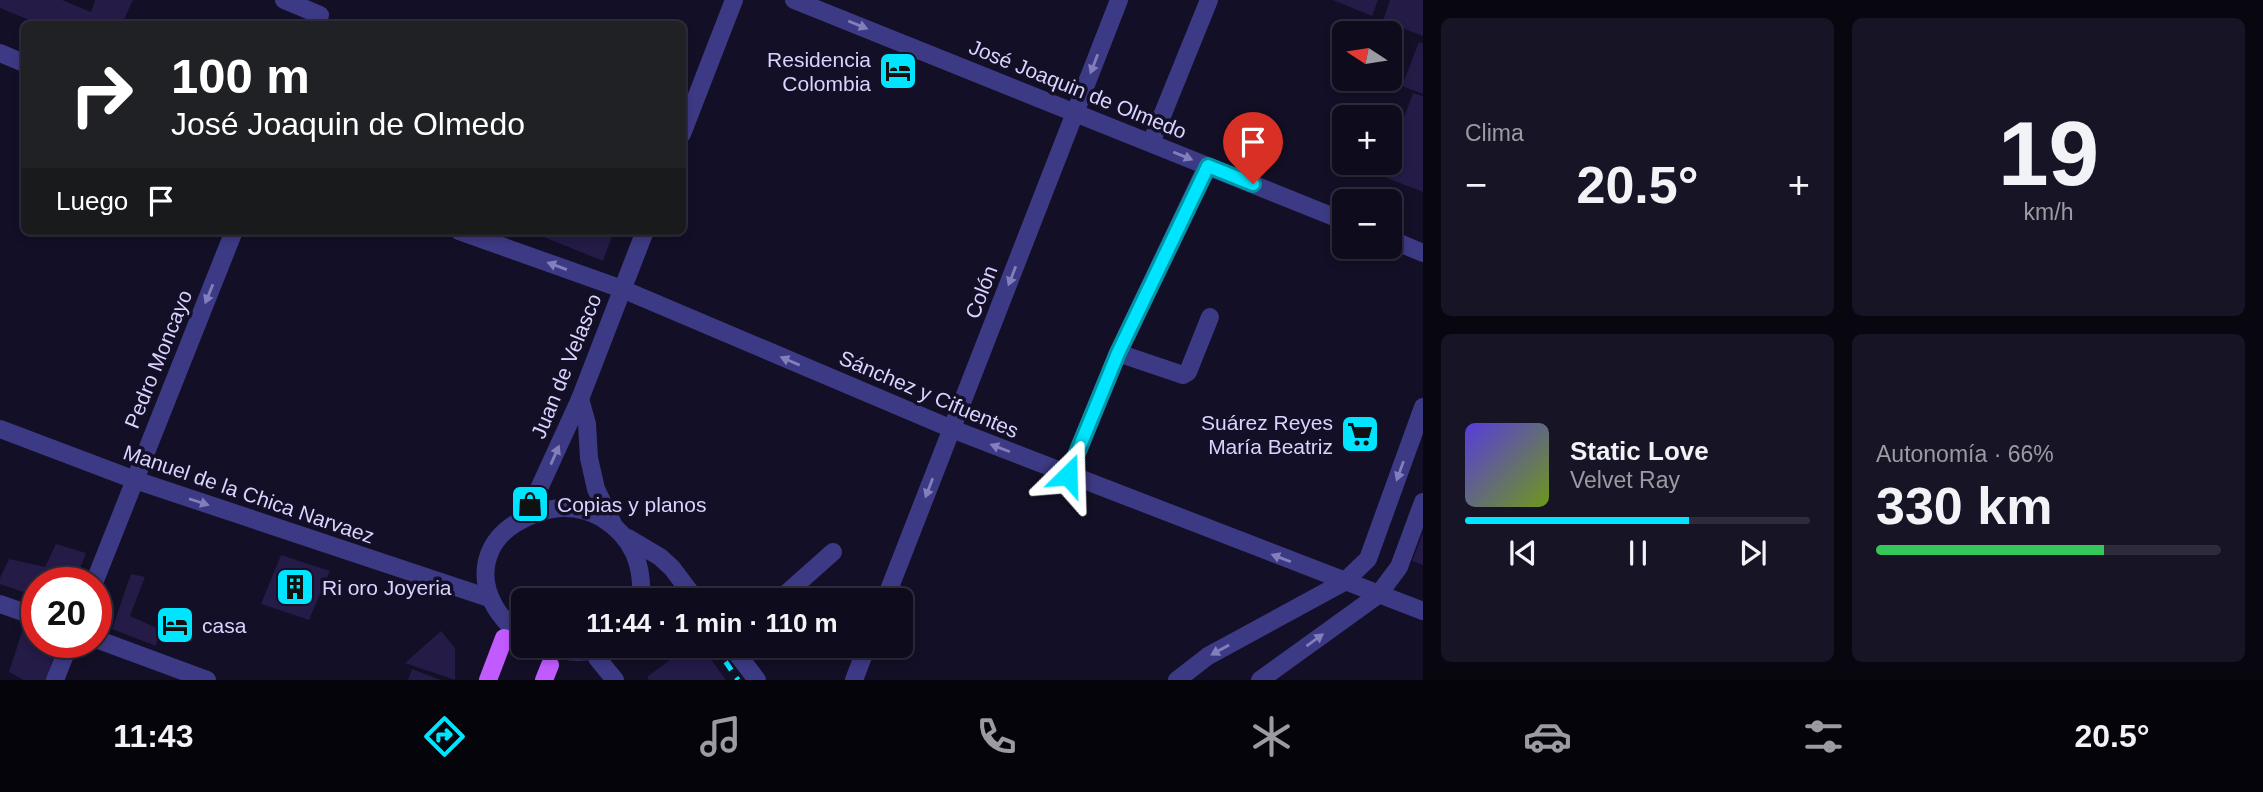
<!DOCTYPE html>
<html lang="es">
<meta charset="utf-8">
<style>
:root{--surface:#0e0b1c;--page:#171425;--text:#f1f3f6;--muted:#9b9ba3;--line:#2e2b3b;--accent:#00e5ff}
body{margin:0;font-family:Arial,sans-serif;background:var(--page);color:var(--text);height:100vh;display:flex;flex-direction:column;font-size:26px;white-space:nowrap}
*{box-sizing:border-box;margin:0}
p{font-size:23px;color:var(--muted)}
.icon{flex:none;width:38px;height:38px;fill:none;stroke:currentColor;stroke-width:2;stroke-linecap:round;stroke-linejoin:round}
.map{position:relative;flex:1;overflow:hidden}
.panel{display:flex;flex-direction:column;gap:18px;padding:18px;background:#08060f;width:840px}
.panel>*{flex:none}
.top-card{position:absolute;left:21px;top:21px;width:665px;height:214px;border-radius:10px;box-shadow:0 4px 10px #0003,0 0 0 2px var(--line);background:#202124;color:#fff;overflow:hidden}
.needle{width:46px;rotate:282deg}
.buttons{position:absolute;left:1332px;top:21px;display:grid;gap:14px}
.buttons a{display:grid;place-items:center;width:70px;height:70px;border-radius:10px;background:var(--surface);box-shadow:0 4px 10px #0003,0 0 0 2px var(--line);font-size:35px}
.speed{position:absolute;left:21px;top:567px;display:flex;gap:14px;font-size:35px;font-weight:700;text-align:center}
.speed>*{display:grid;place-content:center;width:91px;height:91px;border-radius:50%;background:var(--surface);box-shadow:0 4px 10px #0003,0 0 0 2px var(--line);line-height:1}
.speed .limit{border:10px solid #d22;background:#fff;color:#111}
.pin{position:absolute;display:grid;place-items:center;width:60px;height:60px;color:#fff;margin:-72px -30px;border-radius:50% 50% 50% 0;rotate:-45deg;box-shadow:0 0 7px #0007}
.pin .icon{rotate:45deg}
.me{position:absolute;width:77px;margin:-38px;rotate:22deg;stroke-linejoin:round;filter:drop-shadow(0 0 5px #0008)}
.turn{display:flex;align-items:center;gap:24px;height:147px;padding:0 35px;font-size:32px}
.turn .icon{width:91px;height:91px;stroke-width:2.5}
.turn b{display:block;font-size:49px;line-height:60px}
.then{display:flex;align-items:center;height:66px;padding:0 35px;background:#0003;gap:14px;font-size:26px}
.big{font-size:52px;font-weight:800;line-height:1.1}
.panel .card{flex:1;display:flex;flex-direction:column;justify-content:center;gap:10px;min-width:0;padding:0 24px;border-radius:10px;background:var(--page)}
.panel .dial{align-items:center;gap:0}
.dial b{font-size:91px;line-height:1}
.song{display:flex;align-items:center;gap:21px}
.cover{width:84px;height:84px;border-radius:10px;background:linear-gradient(135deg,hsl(250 70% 55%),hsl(80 70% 35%))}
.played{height:7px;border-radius:4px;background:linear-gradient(90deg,var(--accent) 65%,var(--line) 65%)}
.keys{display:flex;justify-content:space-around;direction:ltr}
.heat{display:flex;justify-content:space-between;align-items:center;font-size:38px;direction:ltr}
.charge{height:10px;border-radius:5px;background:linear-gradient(90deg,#34c759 66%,var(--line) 0)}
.panel .tiles{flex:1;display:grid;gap:18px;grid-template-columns:repeat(2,1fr)}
.trip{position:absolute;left:511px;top:588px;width:402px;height:70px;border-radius:10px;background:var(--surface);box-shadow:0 4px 10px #0003,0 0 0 2px var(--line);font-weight:800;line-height:70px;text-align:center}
.menu{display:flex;height:112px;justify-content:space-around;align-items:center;background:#06040b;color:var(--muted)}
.menu .icon{width:49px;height:49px}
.menu .current{color:var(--accent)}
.menu b{font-size:32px;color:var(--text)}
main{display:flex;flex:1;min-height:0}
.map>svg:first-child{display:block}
.building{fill:#241b47}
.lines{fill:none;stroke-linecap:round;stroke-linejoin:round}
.minor{stroke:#3d3a85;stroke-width:18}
.major{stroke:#c25bff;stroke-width:18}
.rail{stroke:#00e5ff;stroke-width:5;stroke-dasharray:10 9;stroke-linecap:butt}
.oneway{fill:#837fbc}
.route-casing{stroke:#0095a6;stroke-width:18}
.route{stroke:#00e5ff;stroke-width:12}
.labels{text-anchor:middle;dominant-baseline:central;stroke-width:7;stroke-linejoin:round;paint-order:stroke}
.poi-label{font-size:21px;fill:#d9d4ff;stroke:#130f26;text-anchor:start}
.street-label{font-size:21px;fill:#d9d4ff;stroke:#130f26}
</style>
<main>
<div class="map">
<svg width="1423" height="680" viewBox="0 0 1423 680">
<rect width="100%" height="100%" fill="#130f26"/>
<g class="building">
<path d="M0,0H62L91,12L95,0H133L122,24H39L0,8Z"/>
<path d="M1333,0H1378L1372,16Z"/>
<path d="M1390,0H1423V36L1383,21Z"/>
<path d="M1419,42L1423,44V94L1402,86Z"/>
<path d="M1413,93L1423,96V192L1382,176L1387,163H1390V156Z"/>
<path d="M529,231H614L603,261Z"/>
<path d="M1423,533V565L1412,561Z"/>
<path d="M56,544L86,553L74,583H37V597L0,584V578L9,559L45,567Z"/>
<path d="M281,555L330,571L309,620L261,604Z"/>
<path d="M131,574L145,577L130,616L159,629L156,646L112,629Z"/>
<path d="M25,623L37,628V642H58L46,680H24L9,672Z"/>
<path d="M441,631L455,648V680L405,663Z"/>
<path d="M689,646H701L726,680H649L647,677Z"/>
<path d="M412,669L441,680H408Z"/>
</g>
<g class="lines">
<g class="minor">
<path d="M284,0L320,15"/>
<path d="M794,0L1344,221"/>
<path d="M0,53L24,63"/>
<path d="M682,134L734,0"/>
<path d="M1151,143L1209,0"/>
<path d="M459,231L622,289L952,429L1423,611"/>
<path d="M1390,239L1423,253"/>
<path d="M1118,353L1183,375L1188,372L1210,317"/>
<path d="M580,399L587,424L589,458L596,489L614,526"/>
<path d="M0,429L135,480L486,597"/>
<path d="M1068,475L1118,353L1207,166"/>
<path d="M526,517L580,399L645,231"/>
<path d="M628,538L660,557L672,568L696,600"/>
<path d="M94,583L234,231"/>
<path d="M779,600L833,552"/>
<path d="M885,600L1119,0"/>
<path d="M0,604L37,617"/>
<path d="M96,639L207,680"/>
<path d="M615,646C505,680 432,552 535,514C558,505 581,506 602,518C634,538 643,565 641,600"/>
<path d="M731,646L757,680"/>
<path d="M597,658L615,680"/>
<path d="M55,680L70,642"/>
<path d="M854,680L867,646"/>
<path d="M1177,680L1208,656L1344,582L1368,559L1423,407"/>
<path d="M1260,680L1378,595L1399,567L1423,502"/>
</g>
<g class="major">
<path d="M488,680L504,638"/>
<path d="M544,680L550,665"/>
</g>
<path class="rail" d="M715,646L738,680"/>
</g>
<defs><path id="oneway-solid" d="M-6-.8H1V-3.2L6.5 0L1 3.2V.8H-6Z" transform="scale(1.75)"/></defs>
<g class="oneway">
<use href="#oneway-solid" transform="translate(858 25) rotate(22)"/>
<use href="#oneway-solid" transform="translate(1094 64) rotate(111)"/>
<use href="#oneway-solid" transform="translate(1183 156) rotate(22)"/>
<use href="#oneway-solid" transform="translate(557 266) rotate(-160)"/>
<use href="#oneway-solid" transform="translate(1012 276) rotate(111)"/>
<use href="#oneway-solid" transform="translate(209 294) rotate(112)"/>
<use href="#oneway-solid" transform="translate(790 361) rotate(-157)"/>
<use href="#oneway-solid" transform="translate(1000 448) rotate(-159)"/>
<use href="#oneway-solid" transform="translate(555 455) rotate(-66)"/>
<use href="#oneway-solid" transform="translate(1400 471) rotate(110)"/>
<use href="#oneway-solid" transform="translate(929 488) rotate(111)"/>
<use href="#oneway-solid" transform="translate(199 502) rotate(18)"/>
<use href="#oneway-solid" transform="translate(1281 558) rotate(-159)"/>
<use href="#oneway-solid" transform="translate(1315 640) rotate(-36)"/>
<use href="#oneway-solid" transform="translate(1220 650) rotate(151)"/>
</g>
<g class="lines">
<defs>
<path id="route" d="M1068,475L1118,353L1208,166L1253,184"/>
</defs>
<use href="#route" class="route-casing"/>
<use href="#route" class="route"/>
</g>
<defs>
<symbol id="hotel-square" viewBox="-11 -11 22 22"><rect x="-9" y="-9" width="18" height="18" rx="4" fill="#00e5ff" stroke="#130f26"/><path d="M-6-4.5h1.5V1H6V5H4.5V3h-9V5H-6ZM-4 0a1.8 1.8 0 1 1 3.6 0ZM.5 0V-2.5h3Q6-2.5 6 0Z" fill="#111"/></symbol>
<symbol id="supermarket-square" viewBox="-11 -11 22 22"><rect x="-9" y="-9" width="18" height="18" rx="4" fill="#00e5ff" stroke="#130f26"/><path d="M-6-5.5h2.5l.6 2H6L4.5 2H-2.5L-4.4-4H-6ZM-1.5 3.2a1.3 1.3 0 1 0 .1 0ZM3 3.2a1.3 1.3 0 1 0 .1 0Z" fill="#111"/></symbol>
<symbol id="shop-square" viewBox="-11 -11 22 22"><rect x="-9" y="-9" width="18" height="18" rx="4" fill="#00e5ff" stroke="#130f26"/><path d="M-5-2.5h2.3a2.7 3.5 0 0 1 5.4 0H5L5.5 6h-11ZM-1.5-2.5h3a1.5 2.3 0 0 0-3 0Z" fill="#111"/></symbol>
<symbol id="building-square" viewBox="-11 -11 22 22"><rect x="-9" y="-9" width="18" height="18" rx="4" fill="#00e5ff" stroke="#130f26"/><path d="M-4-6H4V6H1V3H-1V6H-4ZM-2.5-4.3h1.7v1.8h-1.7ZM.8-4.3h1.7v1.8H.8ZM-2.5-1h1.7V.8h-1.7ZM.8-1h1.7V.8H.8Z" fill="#111"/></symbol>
</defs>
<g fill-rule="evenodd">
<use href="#hotel-square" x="876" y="49" width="44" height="44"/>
<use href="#supermarket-square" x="1338" y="412" width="44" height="44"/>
<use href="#shop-square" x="508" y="482" width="44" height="44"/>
<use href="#building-square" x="273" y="565" width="44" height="44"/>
<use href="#hotel-square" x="153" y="603" width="44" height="44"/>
</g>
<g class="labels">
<g class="poi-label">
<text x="871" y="59" text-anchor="end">Residencia<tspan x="871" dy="24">Colombia</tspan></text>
<text x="1333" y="422" text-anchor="end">Suárez Reyes<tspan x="1333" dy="24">María Beatriz</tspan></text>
<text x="557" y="504">Copias y planos</text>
<text x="322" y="587">Ri oro Joyeria</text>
<text x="202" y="625">casa</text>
</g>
<g class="street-label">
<text transform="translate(1078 89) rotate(22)">José Joaquin de Olmedo</text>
<text transform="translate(981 292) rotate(-69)">Colón</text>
<text transform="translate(158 359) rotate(-68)">Pedro Moncayo</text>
<text transform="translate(566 366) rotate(-68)">Juan de Velasco</text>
<text transform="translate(929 394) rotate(23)">Sánchez y Cifuentes</text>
<text transform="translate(249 494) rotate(19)">Manuel de la Chica Narvaez</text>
</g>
</g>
</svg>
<div class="buttons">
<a><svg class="needle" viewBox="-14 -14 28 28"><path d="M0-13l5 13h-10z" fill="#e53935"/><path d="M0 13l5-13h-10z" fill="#9b9ba3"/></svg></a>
<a>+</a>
<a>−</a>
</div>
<div class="speed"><div class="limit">20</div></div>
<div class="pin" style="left:1253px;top:184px;background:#d93025"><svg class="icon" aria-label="arrive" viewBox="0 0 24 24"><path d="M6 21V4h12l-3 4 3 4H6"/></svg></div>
<svg class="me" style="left:1068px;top:475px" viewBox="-20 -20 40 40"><path d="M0-17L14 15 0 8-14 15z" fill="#00e5ff" stroke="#fff" stroke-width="4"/></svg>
<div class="trip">11:44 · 1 min · 110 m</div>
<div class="top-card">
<div class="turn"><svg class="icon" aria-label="right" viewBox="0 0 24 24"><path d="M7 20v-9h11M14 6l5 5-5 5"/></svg><div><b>100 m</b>José Joaquin de Olmedo</div></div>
<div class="then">Luego<svg class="icon" aria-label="arrive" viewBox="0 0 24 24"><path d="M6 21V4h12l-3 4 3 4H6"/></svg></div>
</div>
</div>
<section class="panel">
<div class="tiles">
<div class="card"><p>Clima</p>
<div class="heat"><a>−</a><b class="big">20.5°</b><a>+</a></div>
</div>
<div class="card dial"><b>19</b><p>km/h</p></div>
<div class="card">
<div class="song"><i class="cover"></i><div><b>Static Love</b><p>Velvet Ray</p></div></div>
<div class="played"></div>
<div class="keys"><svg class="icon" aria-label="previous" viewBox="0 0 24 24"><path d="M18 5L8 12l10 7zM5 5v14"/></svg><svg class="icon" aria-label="pause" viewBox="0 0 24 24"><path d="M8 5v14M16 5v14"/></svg><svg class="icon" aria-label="next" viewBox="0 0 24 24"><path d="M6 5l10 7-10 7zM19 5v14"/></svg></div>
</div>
<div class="card"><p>Autonomía · 66%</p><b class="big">330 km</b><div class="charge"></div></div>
</div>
</section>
</main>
<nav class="menu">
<b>11:43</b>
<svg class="icon current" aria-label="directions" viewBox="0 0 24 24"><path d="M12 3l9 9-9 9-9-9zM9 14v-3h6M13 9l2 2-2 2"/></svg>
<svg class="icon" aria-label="music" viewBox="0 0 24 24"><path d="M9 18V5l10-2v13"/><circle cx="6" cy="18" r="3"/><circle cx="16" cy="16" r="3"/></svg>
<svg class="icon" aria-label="phone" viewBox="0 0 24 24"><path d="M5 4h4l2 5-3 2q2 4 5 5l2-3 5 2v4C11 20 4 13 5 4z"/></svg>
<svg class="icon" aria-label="climate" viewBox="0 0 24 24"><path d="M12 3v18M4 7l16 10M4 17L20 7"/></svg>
<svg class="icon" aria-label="car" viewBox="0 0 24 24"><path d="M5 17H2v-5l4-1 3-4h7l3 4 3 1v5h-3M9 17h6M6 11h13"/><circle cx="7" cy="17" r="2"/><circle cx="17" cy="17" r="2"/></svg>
<svg class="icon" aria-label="filters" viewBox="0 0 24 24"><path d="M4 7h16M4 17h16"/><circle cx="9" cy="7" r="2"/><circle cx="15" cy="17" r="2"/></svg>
<b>20.5°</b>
</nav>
